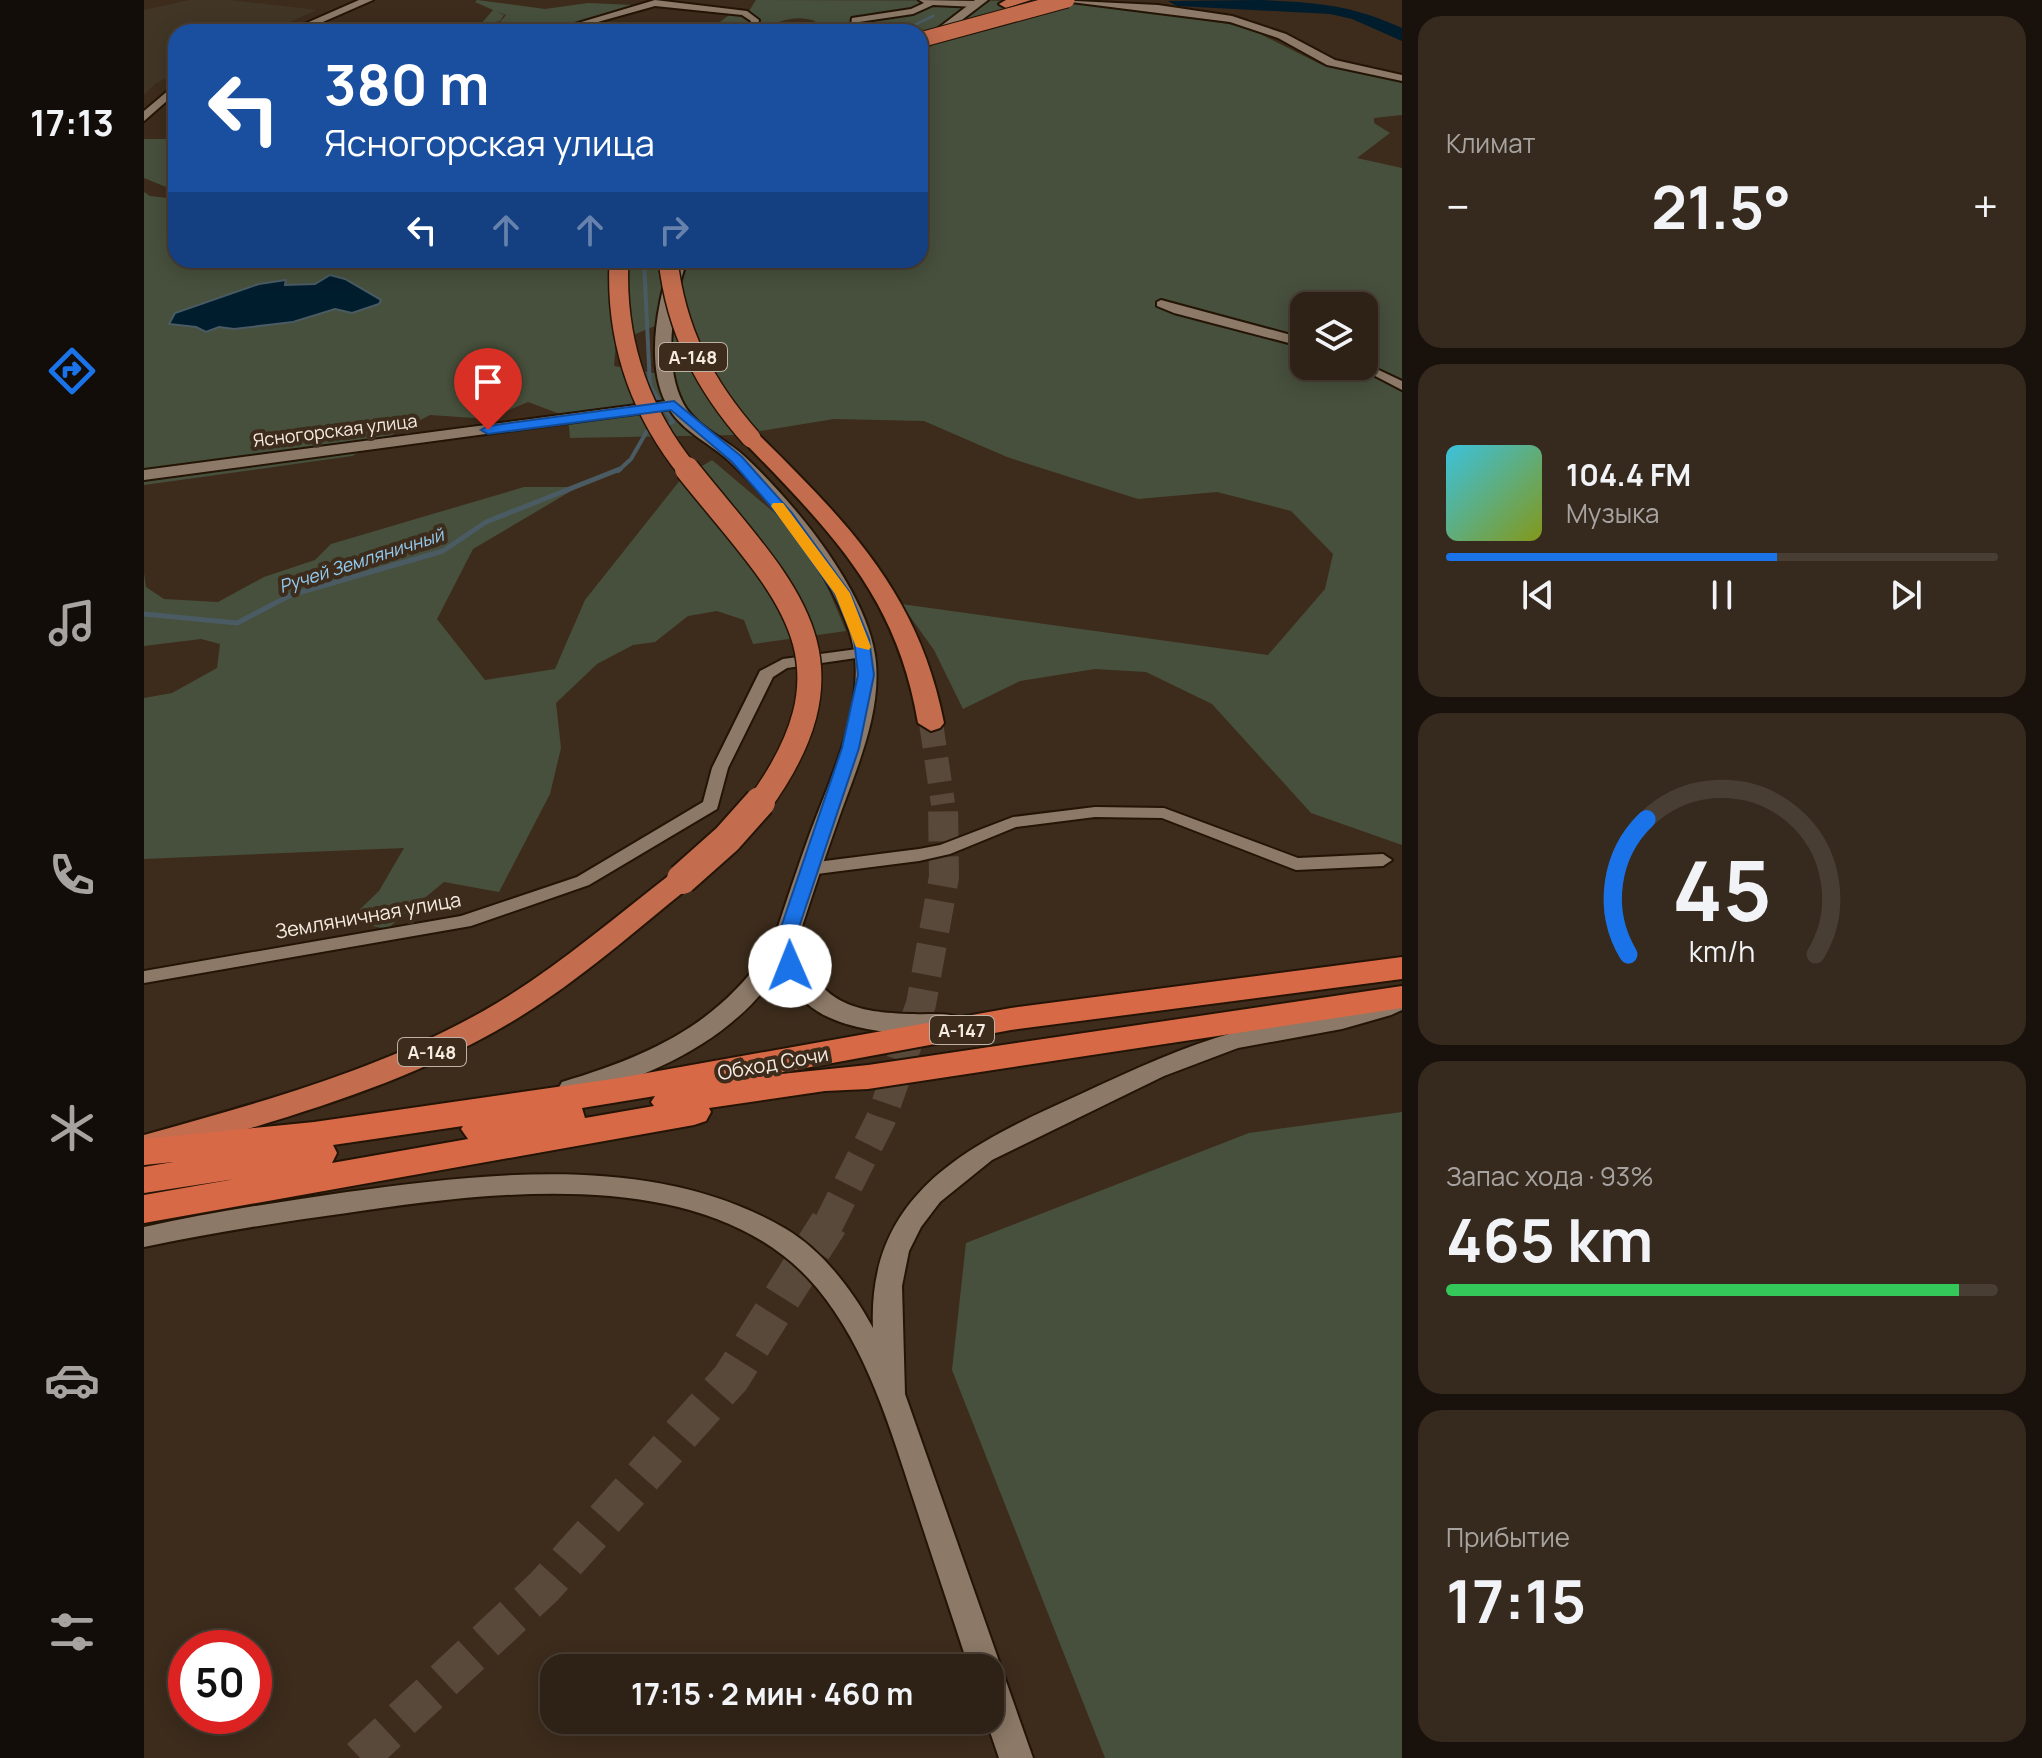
<!DOCTYPE html>
<html lang="ru">
<meta charset="utf-8">
<style>
:root{--surface:#2e2115;--page:#36291e;--text:#f1f3f6;--muted:#a7a3a0;--line:#493e34;--accent:#1a73e8}
body{margin:0;font-family:Manrope,sans-serif;background:var(--page);color:var(--text);height:100vh;display:flex;flex-direction:column;font-size:30px;white-space:nowrap}
*{box-sizing:border-box;margin:0}
p{font-size:26px;color:var(--muted)}
.icon{flex:none;width:44px;height:44px;fill:none;stroke:currentColor;stroke-width:2;stroke-linecap:round;stroke-linejoin:round}
.map{position:relative;flex:1;overflow:hidden}
.side{display:flex;flex-direction:column;gap:16px;padding:16px;background:#19120c;width:640px}
.side>*{flex:none}
.banner{position:absolute;left:24px;top:24px;width:760px;height:244px;border-radius:24px;box-shadow:0 4px 20px #0003,0 0 0 2px var(--line);background:#1a4fa0;color:#fff;overflow:hidden}
.buttons{position:absolute;left:1146px;top:292px;display:grid;gap:16px}
.buttons a{display:grid;place-items:center;width:88px;height:88px;border-radius:16px;background:var(--surface);box-shadow:0 4px 20px #0003,0 0 0 2px var(--line);font-size:40px}
.speed{position:absolute;left:24px;top:1630px;display:flex;gap:16px;font-size:40px;font-weight:700;text-align:center}
.speed>*{display:grid;place-content:center;width:104px;height:104px;border-radius:50%;background:var(--surface);box-shadow:0 4px 20px #0003,0 0 0 2px var(--line);line-height:1}
.speed .limit{border:12px solid #d22;background:#fff;color:#111}
.pin{position:absolute;display:grid;place-items:center;width:68px;height:68px;color:#fff;margin:-82px -34px;border-radius:50% 50% 50% 0;rotate:-45deg;box-shadow:0 0 8px #0007}
.pin .icon{rotate:45deg}
.me{position:absolute;width:88px;margin:-44px;rotate:359deg;stroke-linejoin:round;filter:drop-shadow(0 0 6px #0008)}
.turn{display:flex;align-items:center;gap:28px;height:168px;padding:0 24px;font-size:36px}
.turn .icon{width:104px;height:104px;stroke-width:2.5}
.turn b{display:block;font-size:56px;line-height:68px}
.lanes{display:flex;align-items:center;height:76px;padding:0 24px;background:#0003;justify-content:center;gap:40px;direction:ltr}
.lanes .off{opacity:.35}
.big{font-size:60px;font-weight:700;line-height:1.1}
.side .tile{flex:1;display:flex;flex-direction:column;justify-content:center;gap:12px;min-width:0;padding:0 28px;border-radius:24px;background:var(--page)}
.side .dial{align-items:center;gap:0}
.dial svg{height:208px;overflow:visible;fill:none;stroke:var(--line);stroke-width:7;stroke-linecap:round;text-anchor:middle}
.dial text{fill:var(--text);stroke:none}
.song{display:flex;align-items:center;gap:24px}
.cover{width:96px;height:96px;border-radius:12px;background:linear-gradient(135deg,hsl(190 70% 55%),hsl(70 70% 35%))}
.played{height:8px;border-radius:4px;background:linear-gradient(90deg,var(--accent) 60%,var(--line) 60%)}
.keys{display:flex;justify-content:space-around;direction:ltr}
.heat{display:flex;justify-content:space-between;align-items:center;font-size:44px;direction:ltr}
.charge{height:12px;border-radius:6px;background:linear-gradient(90deg,#34c759 93%,var(--line) 0)}
.trip{position:absolute;left:396px;top:1654px;width:464px;height:80px;border-radius:24px;background:var(--surface);box-shadow:0 4px 20px #0003,0 0 0 2px var(--line);font-weight:700;line-height:80px;text-align:center}
main{display:flex;flex:1;min-height:0}
.tabs{display:flex;flex-direction:column;width:144px;justify-content:space-around;align-items:center;background:#120d08;color:var(--muted)}
.tabs .icon{width:56px;height:56px}
.tabs .active{color:var(--accent)}
.tabs b{font-size:36px;color:var(--text)}
.map>svg:first-child{display:block}
.education{fill:#413626}
.green{fill:#47503c;fill-rule:evenodd}
.water{fill:#001d2e;stroke:#4a5b64;stroke-width:2}
.lines{fill:none;stroke-linecap:round;stroke-linejoin:round}
.stream-far2{stroke:#4a5b64;stroke-width:3}
.stream-far1{stroke:#4a5b64;stroke-width:4}
.stream{stroke:#4a5b64;stroke-width:5}
.river{fill:#001d2e;fill-rule:evenodd}
.primary-tunnel-far2{stroke:#59493a;stroke-width:24;stroke-dasharray:24 12;stroke-linecap:butt}
.primary-tunnel-far1{stroke:#59493a;stroke-width:30;stroke-dasharray:30 15;stroke-linecap:butt}
.primary-tunnel{stroke:#59493a;stroke-width:38;stroke-dasharray:38 19;stroke-linecap:butt}
.minor-casing{stroke:#231405;stroke-width:4}
.tertiary-casing{stroke:#231405;stroke-width:4}
.secondary-casing{stroke:#231405;stroke-width:4}
.primary-casing{stroke:#231405;stroke-width:4}
.trunk-casing{stroke:#231405;stroke-width:4}
.minor{fill:#8c7967;fill-rule:evenodd}
.tertiary{fill:#8c7967;fill-rule:evenodd}
.secondary{fill:#8c7967;fill-rule:evenodd}
.primary{fill:#c46d4e;fill-rule:evenodd}
.trunk{fill:#d76946;fill-rule:evenodd}
.primary-bridge-far3-casing{stroke:#231405;stroke-width:17;stroke-linecap:butt}
.primary-bridge-far2-casing{stroke:#231405;stroke-width:22;stroke-linecap:butt}
.primary-bridge-far1-casing{stroke:#231405;stroke-width:27;stroke-linecap:butt}
.primary-bridge-casing{stroke:#231405;stroke-width:34;stroke-linecap:butt}
.primary-bridge-far3{stroke:#c46d4e;stroke-width:15}
.primary-bridge-far2{stroke:#c46d4e;stroke-width:19}
.primary-bridge-far1{stroke:#c46d4e;stroke-width:24}
.primary-bridge{stroke:#c46d4e;stroke-width:30}
.route{fill:#1a73e8;stroke:#114b97;stroke-width:2}
.slow{fill:#f59e0b}
.labels{text-anchor:middle;dominant-baseline:central;stroke-width:8;stroke-linejoin:round;paint-order:stroke}
.shield{fill:#3d2c1c;stroke:#beb2a6;stroke-width:2}
.shield-label{font-size:18px;font-weight:bold;fill:#f6ebe1}
.far-street-label{font-size:18px;fill:#f6ebe1;stroke:#3d2c1c}
.far-water-label{font-size:18px;font-style:italic;fill:#93ccf2;stroke:#3d2c1c}
.street-label{font-size:20px;fill:#f6ebe1;stroke:#3d2c1c}
</style>
<main>
<nav class="tabs">
<b>17:13</b>
<svg class="icon active" aria-label="directions" viewBox="0 0 24 24"><path d="M12 3l9 9-9 9-9-9zM9 14v-3h6M13 9l2 2-2 2"/></svg>
<svg class="icon" aria-label="music" viewBox="0 0 24 24"><path d="M9 18V5l10-2v13"/><circle cx="6" cy="18" r="3"/><circle cx="16" cy="16" r="3"/></svg>
<svg class="icon" aria-label="phone" viewBox="0 0 24 24"><path d="M5 4h4l2 5-3 2q2 4 5 5l2-3 5 2v4C11 20 4 13 5 4z"/></svg>
<svg class="icon" aria-label="climate" viewBox="0 0 24 24"><path d="M12 3v18M4 7l16 10M4 17L20 7"/></svg>
<svg class="icon" aria-label="car" viewBox="0 0 24 24"><path d="M5 17H2v-5l4-1 3-4h7l3 4 3 1v5h-3M9 17h6M6 11h13"/><circle cx="7" cy="17" r="2"/><circle cx="17" cy="17" r="2"/></svg>
<svg class="icon" aria-label="filters" viewBox="0 0 24 24"><path d="M4 7h16M4 17h16"/><circle cx="9" cy="7" r="2"/><circle cx="15" cy="17" r="2"/></svg>
</nav>
<div class="map">
<svg width="1258" height="1758" viewBox="0 0 1258 1758">
<rect width="100%" height="100%" fill="#3d2c1c"/>
<path class="education" d="M45,0H86L173,10L123,32H32V74L12,83L0,95V10Z"/>
<g class="green">
<path d="M333,0L401,9L444,3L489,5L399,32H331L356,22L362,15L351,11L360,15L356,21L336,25L349,10L331,2Z"/>
<path d="M612,0L946,1L1102,27L1178,65L1258,82V115L1230,118V123L1246,133L1213,158L1258,168V845L1167,813L1068,704L1002,672L951,669L876,681L819,709L790,650L757,604L1124,655L1181,589L1189,554L1147,511L1073,492L994,499L863,457L780,421L690,419L591,435L426,438L424,417L384,402L344,419L286,415L208,456L0,485V192L6,196L32,199V260H776V32H668L671,21C644,12 628,28 602,32C590,34 575,32 563,32L585,15L605,11ZM1160,306H1220V366H1160ZM511,326H524L522,369L510,373L470,366L472,342Z"/>
<path d="M0,139H32V191L0,178Z"/>
<path d="M568,460L664,541L702,631L609,644L600,620L573,611L544,616L511,642L489,645L453,664L412,703L417,748L406,794L355,892L300,882L243,929L210,922L211,914L235,891L260,848L0,859V698L28,693L73,668L76,644L57,639L0,646V573L2,587L20,599L74,602L120,577L171,560L187,544L380,487H434L329,549L293,619L341,680L411,669L441,600L537,479Z"/>
<path d="M1258,1112V1758H961L808,1370L822,1243L1105,1133Z"/>
</g>
<path class="water" d="M186,275L201,279L237,300L235,304L208,313L191,309L149,322L90,329L75,327L62,332L52,327L25,324L31,313L115,284L142,280L141,285L171,284Z"/>
<g class="lines">
<path class="stream-far2" d="M756,32L789,16"/>
<path class="stream-far1" d="M474,471L487,459L503,431L529,422L506,386L500,260"/>
<path class="stream" d="M0,614L93,623L147,595L299,551L342,522L476,469"/>
<path class="river" d="M1117,0C1174,3 1205,4 1258,28V41L1208,19L1186,14L1033,6L1024,1Z"/>
<path class="primary-tunnel-far2" d="M787,723L799,804"/>
<path class="primary-tunnel-far1" d="M684,1225L737,1119L777,1004L800,877L799,802"/>
<path class="primary-tunnel" d="M216,1758L400,1587L587,1378L685,1223"/>
<defs>
<g id="minor">
<path d="M511,0L603,11L615,20L613,32H605L607,21L598,15L511,6L418,32H404Z"/>
<path d="M775,0L833,1L837,4L833,7L789,5L769,14L715,22L714,32H706L708,18L767,9L780,3Z"/>
<path d="M1017,300L1147,335L1160,339V347L1030,313L1013,306V302Z"/>
<path d="M1220,363L1258,381V390L1212,366H1220Z"/>
<path d="M721,648L726,650L729,653L726,656L643,668L629,677L584,768L573,809L445,885L327,926L0,983V971L317,916L433,877L559,802L568,768L616,671L639,659Z"/>
<path d="M951,807L1020,808L1154,858L1239,854L1248,860L1239,866L1152,870L1018,818L951,817L872,827L806,854L775,861L665,875L656,869L665,863L775,849L796,845L869,817Z"/>
</g>
<g id="tertiary">
<path d="M215,0H229L156,32H142Z"/>
<path d="M911,0L1014,5L1088,16L1142,34L1191,60L1258,75V81L1183,65L1134,38L1086,22Z"/>
<path d="M32,84V93L0,121V111Z"/>
<path d="M530,400L538,405L536,408L0,480V470Z"/>
<path d="M1258,993V1010L1247,1015L1198,1029L1094,1048L1020,1076L848,1160L796,1202L777,1227L765,1251L758,1286L761,1394L889,1758H855L842,1720H846V1668H825C807,1612 788,1557 770,1501C746,1428 723,1348 673,1288C567,1161 347,1192 203,1213C135,1222 67,1233 0,1247V1227C67,1212 135,1202 203,1192C346,1173 512,1152 642,1229C679,1251 709,1291 729,1328C723,1189 831,1142 939,1093C989,1070 1039,1046 1092,1032C1128,1022 1164,1019 1200,1011C1220,1007 1238,998 1258,993Z"/>
</g>
<g id="secondary">
<path d="M831,0H844L776,52V42Z"/>
<path d="M527,260H543C529,301 518,363 539,403C551,426 580,438 599,455C648,500 721,588 731,655C740,714 708,778 690,832C677,868 665,905 653,942C674,1003 709,1013 770,1014C785,1015 800,1012 814,1017L818,1023L814,1029C778,1040 705,1032 673,1011C657,1001 646,985 637,968C587,1042 511,1074 428,1099L418,1096L414,1089L418,1082C508,1055 578,1023 629,942C641,905 653,869 666,833C686,779 717,716 711,657C704,592 631,503 584,460C563,441 535,430 522,403C501,363 514,301 527,260Z"/>
</g>
<g id="primary">
<path d="M887,0L862,8L855,4L862,0Z"/>
<path d="M607,432L614,434C704,523 775,594 800,723L796,728L787,731L774,723C753,596 686,531 600,442L597,438L600,434Z"/>
<path d="M538,870L548,873L552,879L548,885C491,931 436,980 374,1018C260,1088 128,1122 0,1159V1135C121,1101 244,1068 353,1003C415,966 471,917 528,873Z"/>
</g>
<path id="trunk" d="M1258,957V979L867,1030L618,1076L724,1065L1258,986V1008L724,1089L681,1091L565,1108L567,1112L562,1121L550,1125L0,1223V1195L91,1179L0,1193V1167L29,1162L0,1165V1139L170,1122L475,1078L867,1008ZM511,1096L507,1102L510,1106L441,1118L438,1108ZM319,1126L317,1129L324,1139L188,1163L193,1153L189,1145Z"/>
</defs>
<use href="#minor" class="minor-casing"/>
<use href="#tertiary" class="tertiary-casing"/>
<use href="#secondary" class="secondary-casing"/>
<use href="#primary" class="primary-casing"/>
<use href="#trunk" class="trunk-casing"/>
<use href="#minor" class="minor"/>
<use href="#tertiary" class="tertiary"/>
<use href="#secondary" class="secondary"/>
<use href="#primary" class="primary"/>
<use href="#trunk" class="trunk"/>
<defs>
<path id="primary-bridge-far3" d="M776,40L923,0"/>
<g id="primary-bridge-far2">
<path d="M475,260C471,340 494,409 544,471"/>
<path d="M524,260C532,330 560,385 607,438"/>
</g>
<path id="primary-bridge-far1" d="M543,469C636,586 724,654 615,804"/>
<path id="primary-bridge" d="M538,879L583,839L616,802"/>
</defs>
<use href="#primary-bridge-far3" class="primary-bridge-far3-casing"/>
<use href="#primary-bridge-far2" class="primary-bridge-far2-casing"/>
<use href="#primary-bridge-far1" class="primary-bridge-far1-casing"/>
<use href="#primary-bridge" class="primary-bridge-casing"/>
<use href="#primary-bridge-far3" class="primary-bridge-far3"/>
<use href="#primary-bridge-far2" class="primary-bridge-far2"/>
<use href="#primary-bridge-far1" class="primary-bridge-far1"/>
<use href="#primary-bridge" class="primary-bridge"/>
</g>
<path class="route" d="M530,401L598,457L647,512L706,593L725,639L730,675L715,748L650,942L656,966L646,973L637,966L632,942L698,748L714,675L710,639L691,594L637,518L588,462L527,410L344,434L337,430L344,426Z"/>
<path class="slow" d="M629,503H639L706,593L727,647L725,650L712,647L691,594L627,506Z"/>
<g class="labels">
<g class="shield">
<rect x="515" y="343" width="68" height="28" rx="6"/>
<rect x="786" y="1016" width="64" height="28" rx="6"/>
<rect x="254" y="1038" width="68" height="28" rx="6"/>
</g>
<g class="shield-label">
<text x="549" y="357">А-148</text>
<text x="818" y="1030">А-147</text>
<text x="288" y="1052">А-148</text>
</g>
<g class="far-street-label">
<text transform="translate(191 430) rotate(-7)">Ясногорская улица</text>
</g>
<g class="far-water-label">
<text transform="translate(217 560) rotate(-18)">Ручей Земляничный</text>
</g>
<g class="street-label">
<text transform="translate(224 915) rotate(-10)">Земляничная улица</text>
<text transform="translate(629 1063) rotate(-10)">Обход Сочи</text>
</g>
</g>
</svg>
<div class="buttons">
<a><svg class="icon" aria-label="layers" viewBox="0 0 24 24"><path d="M12 4l9 5-9 5-9-5zM3 14l9 5 9-5"/></svg></a>
</div>
<div class="speed"><div class="limit">50</div></div>
<div class="pin" style="left:344px;top:430px;background:#d93025"><svg class="icon" aria-label="arrive" viewBox="0 0 24 24"><path d="M6 21V4h12l-3 4 3 4H6"/></svg></div>
<svg class="me" style="left:646px;top:966px" viewBox="-20 -20 40 40"><circle r="19" fill="#fff"/><path d="M0-13L10 11 0 6-10 11z" fill="#1a73e8"/></svg>
<div class="trip">17:15 · 2 мин · 460 m</div>
<div class="banner">
<div class="turn"><svg class="icon" aria-label="left" viewBox="0 0 24 24"><path d="M17 20v-9H6M10 6l-5 5 5 5"/></svg><div><b>380 m</b>Ясногорская улица</div></div>
<div class="lanes"><svg class="icon" aria-label="left" viewBox="0 0 24 24"><path d="M17 20v-9H6M10 6l-5 5 5 5"/></svg><svg class="icon off" aria-label="ahead" viewBox="0 0 24 24"><path d="M12 20V5M6 11l6-6 6 6"/></svg><svg class="icon off" aria-label="ahead" viewBox="0 0 24 24"><path d="M12 20V5M6 11l6-6 6 6"/></svg><svg class="icon off" aria-label="right" viewBox="0 0 24 24"><path d="M7 20v-9h11M14 6l5 5-5 5"/></svg></div>
</div>
</div>
<section class="side">
<div class="tile"><p>Климат</p>
<div class="heat"><a>−</a><b class="big">21.5°</b><a>+</a></div>
</div>
<div class="tile">
<div class="song"><i class="cover"></i><div><b>104.4 FM</b><p>Музыка</p></div></div>
<div class="played"></div>
<div class="keys"><svg class="icon" aria-label="previous" viewBox="0 0 24 24"><path d="M18 5L8 12l10 7zM5 5v14"/></svg><svg class="icon" aria-label="pause" viewBox="0 0 24 24"><path d="M8 5v14M16 5v14"/></svg><svg class="icon" aria-label="next" viewBox="0 0 24 24"><path d="M6 5l10 7-10 7zM19 5v14"/></svg></div>
</div>
<div class="tile dial"><svg viewBox="0 0 100 80">
<path d="M14 69A42 42 0 1 1 86 69"/>
<path d="M14 69A42 42 0 0 1 21 17" stroke="#1a73e8"/>
<text x="50" y="56" font-size="32" font-weight="700">45</text>
<text x="50" y="72" font-size="11">km/h</text>
</svg></div>
<div class="tile"><p>Запас хода · 93%</p><b class="big">465 km</b><div class="charge"></div></div>
<div class="tile"><p>Прибытие</p><b class="big">17:15</b></div>
</section>
</main>
